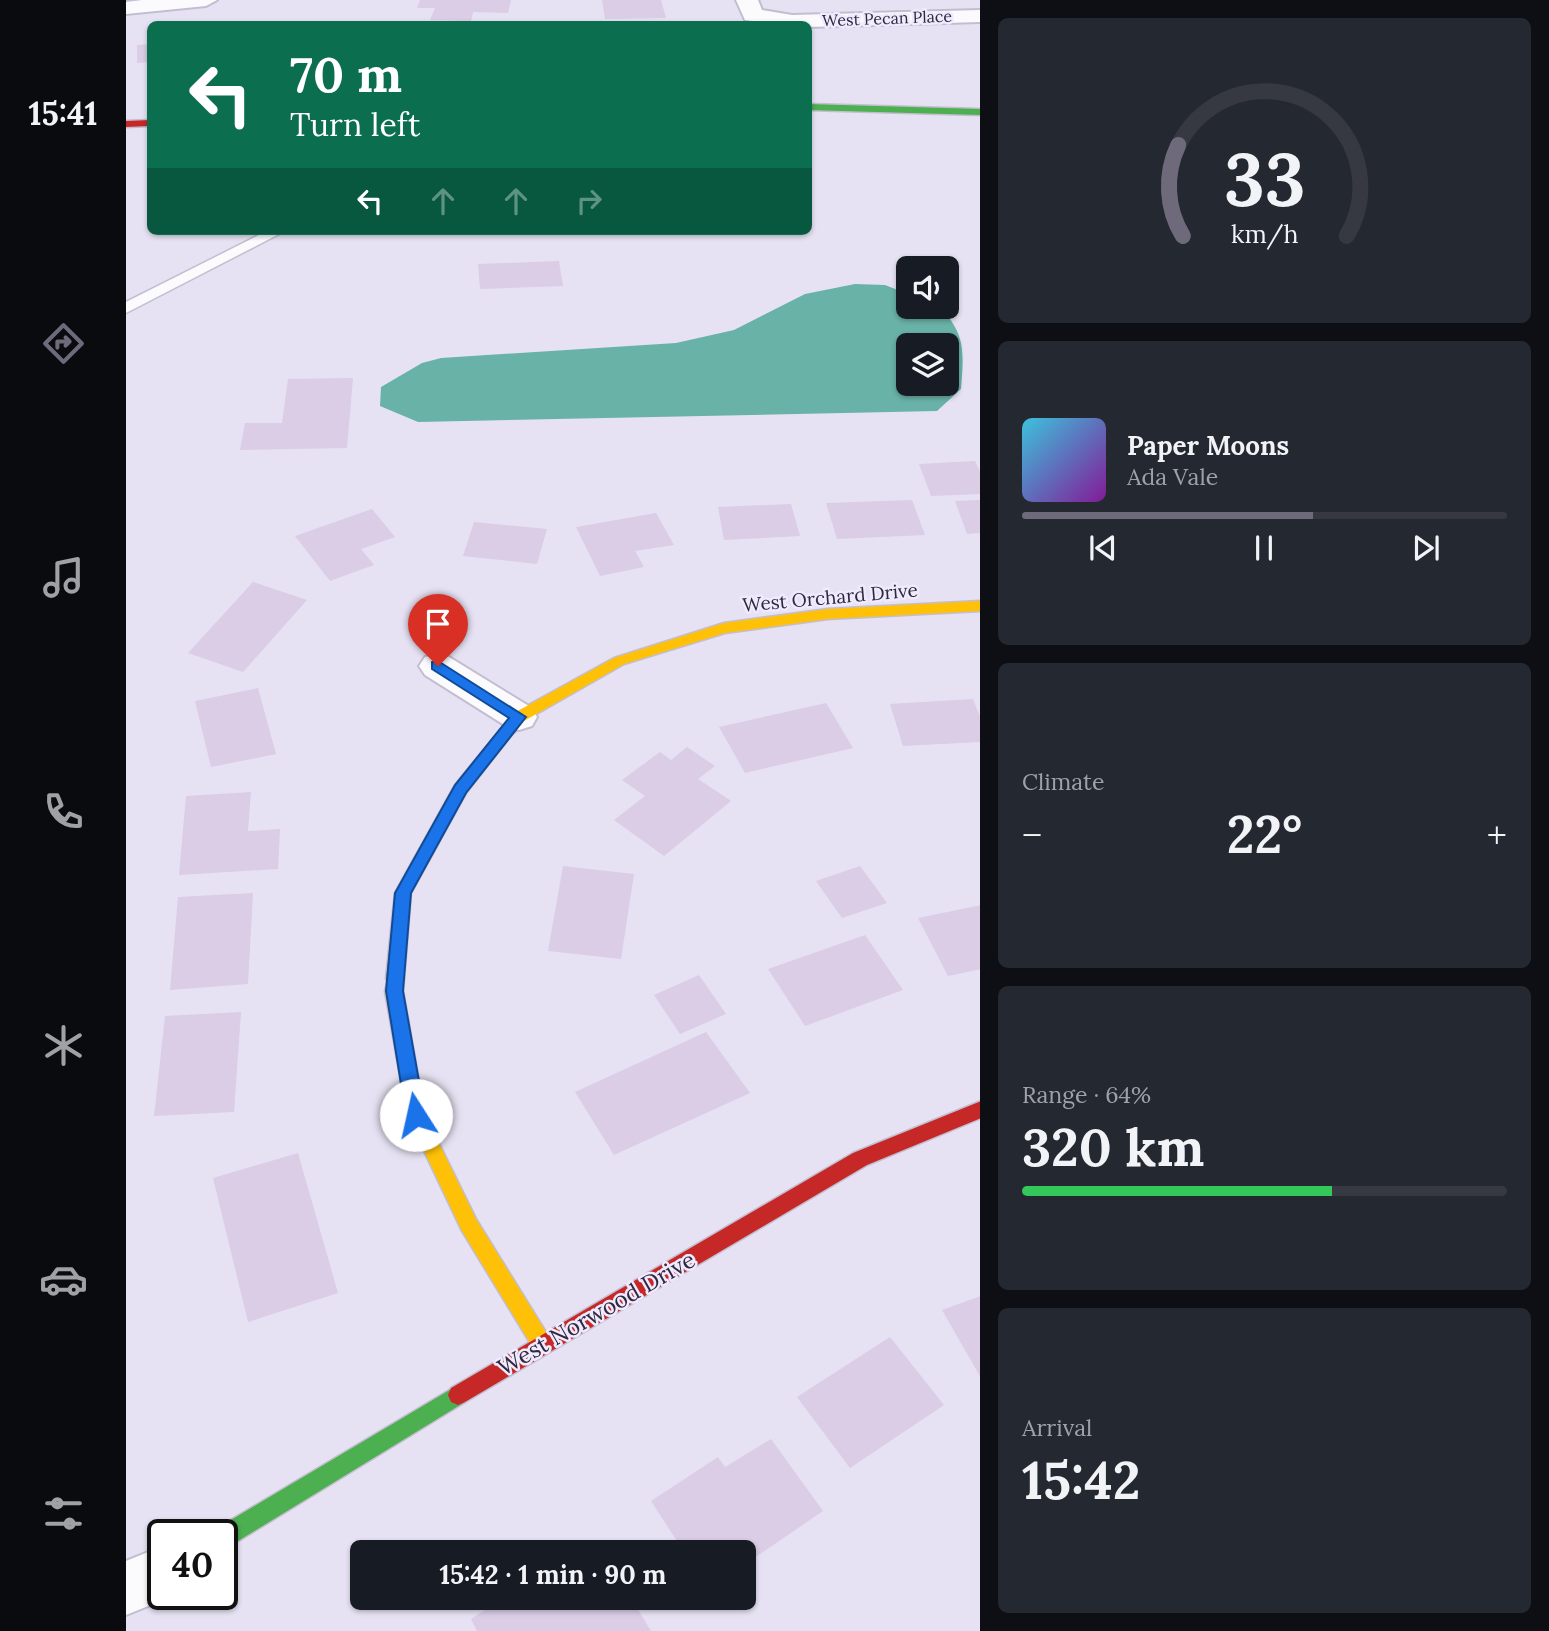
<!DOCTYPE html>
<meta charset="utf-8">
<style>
:root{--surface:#171b24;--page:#242831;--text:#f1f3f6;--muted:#9ea1a6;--line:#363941;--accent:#6e6a7c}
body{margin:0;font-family:Lora,serif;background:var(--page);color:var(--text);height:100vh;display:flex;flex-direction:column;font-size:26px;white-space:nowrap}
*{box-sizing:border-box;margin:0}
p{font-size:23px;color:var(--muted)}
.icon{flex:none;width:38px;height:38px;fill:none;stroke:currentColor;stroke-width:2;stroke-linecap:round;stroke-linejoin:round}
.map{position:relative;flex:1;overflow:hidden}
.side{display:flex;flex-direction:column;gap:18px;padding:18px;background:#0d0f14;width:569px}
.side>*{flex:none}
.top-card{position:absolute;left:21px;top:21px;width:665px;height:214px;border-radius:10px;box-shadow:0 2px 5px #0004;background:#0b6e4f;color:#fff;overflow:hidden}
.tools{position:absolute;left:770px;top:256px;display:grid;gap:14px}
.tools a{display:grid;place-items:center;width:63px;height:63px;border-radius:10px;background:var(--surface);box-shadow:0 2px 5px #0004;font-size:35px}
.speed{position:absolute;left:21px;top:1519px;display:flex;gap:14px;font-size:35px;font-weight:700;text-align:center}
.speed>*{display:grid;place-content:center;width:91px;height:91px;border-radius:50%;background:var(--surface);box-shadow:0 2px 5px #0004;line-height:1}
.speed .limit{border:4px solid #111;border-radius:10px;background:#fff;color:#111}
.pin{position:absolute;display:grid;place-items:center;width:60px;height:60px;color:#fff;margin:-72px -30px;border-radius:50% 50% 50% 0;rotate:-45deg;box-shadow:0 0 7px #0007}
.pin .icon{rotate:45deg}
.me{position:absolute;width:77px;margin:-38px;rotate:350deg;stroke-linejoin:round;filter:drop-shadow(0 0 5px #0008)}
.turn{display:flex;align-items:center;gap:24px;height:147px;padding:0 28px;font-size:32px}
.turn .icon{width:91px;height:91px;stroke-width:2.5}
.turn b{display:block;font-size:49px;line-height:60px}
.lanes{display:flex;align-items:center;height:66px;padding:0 28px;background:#0003;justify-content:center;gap:35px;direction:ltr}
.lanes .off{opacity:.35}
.big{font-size:52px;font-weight:800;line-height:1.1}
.side .widget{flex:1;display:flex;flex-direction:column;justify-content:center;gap:10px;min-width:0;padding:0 24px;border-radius:10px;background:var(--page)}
.side .dial{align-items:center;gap:0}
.dial svg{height:182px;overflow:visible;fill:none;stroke:var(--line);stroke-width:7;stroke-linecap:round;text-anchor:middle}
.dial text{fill:var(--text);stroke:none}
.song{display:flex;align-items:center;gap:21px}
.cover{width:84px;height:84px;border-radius:10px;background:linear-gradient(135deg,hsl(190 70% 55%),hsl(290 70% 35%))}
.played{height:7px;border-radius:4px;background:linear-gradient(90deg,var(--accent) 60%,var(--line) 60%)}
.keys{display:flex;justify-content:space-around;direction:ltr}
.heat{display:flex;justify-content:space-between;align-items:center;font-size:38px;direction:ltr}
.charge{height:10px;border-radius:5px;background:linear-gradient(90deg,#34c759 64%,var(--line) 0)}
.trip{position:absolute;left:224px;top:1540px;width:406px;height:70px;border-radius:10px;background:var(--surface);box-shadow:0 2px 5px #0004;font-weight:800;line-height:70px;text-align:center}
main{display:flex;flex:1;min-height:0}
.dock{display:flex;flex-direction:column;width:126px;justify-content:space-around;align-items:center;background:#090b0e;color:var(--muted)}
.dock .icon{width:49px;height:49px}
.dock .selected{color:var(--accent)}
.dock b{font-size:32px;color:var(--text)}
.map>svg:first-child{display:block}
.water{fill:#69b2a8;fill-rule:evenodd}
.building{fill:#dacde5}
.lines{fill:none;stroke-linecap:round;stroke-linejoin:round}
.lane-casing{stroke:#c3becf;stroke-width:3}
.street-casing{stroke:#c3becf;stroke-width:4}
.fast-casing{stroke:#c3becf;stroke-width:3}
.slow-casing{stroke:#c3becf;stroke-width:3}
.jam-casing{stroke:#c3becf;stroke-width:3}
.lane{fill:#fbfbfd;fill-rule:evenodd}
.street{fill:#fbfbfd;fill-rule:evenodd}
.fast{fill:#4caf50;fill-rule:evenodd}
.slow{fill:#ffc107;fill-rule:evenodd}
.jam{fill:#c62828;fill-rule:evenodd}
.route{fill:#1a73e8;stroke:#114b97;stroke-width:2}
.labels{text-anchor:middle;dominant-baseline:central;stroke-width:5;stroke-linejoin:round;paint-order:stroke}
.far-street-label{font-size:16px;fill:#2e293c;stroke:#efeafe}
.street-label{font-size:19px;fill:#2e293c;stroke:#efeafe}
.near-street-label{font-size:23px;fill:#2e293c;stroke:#efeafe}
</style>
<main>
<nav class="dock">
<b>15:41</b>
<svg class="icon selected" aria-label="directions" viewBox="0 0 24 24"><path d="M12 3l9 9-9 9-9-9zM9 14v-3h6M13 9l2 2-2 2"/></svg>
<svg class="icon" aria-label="music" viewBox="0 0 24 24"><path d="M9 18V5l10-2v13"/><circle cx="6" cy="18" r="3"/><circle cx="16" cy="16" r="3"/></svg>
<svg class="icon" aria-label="phone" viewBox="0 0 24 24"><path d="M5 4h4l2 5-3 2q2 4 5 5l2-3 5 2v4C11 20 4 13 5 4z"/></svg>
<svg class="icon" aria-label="climate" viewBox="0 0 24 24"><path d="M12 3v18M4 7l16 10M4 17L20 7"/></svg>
<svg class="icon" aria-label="car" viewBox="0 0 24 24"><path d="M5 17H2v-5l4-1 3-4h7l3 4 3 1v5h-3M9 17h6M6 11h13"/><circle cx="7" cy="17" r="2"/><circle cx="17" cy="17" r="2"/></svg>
<svg class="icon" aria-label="filters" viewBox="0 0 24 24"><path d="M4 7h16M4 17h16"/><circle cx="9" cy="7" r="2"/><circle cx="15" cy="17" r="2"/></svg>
</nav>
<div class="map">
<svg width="855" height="1631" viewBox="0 0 855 1631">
<rect width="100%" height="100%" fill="#e6e2f3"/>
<path class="water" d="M729,284L759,285L782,294V306H813C840,334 838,352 835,389L811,411L292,422L254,406L255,387L296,363L315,358L550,343L608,330L679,294ZM782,345H821V383H782Z"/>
<g class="building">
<path d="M294,0H385L382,13L347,12L345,21L304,20L309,8H291Z"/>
<path d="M476,0H535L540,18L479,19Z"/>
<path d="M24,44V62L11,63V45Z"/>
<path d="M433,261L437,286L354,289L352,264Z"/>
<path d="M227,378L221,448L114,450L119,423H156L162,379Z"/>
<path d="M849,461L855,474V494L805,496L793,464Z"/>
<path d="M786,500L799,535L711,539L700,503Z"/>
<path d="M855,500V533L841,534L829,501Z"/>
<path d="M665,504L674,536L598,540L592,507Z"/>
<path d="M246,509L269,537L235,549L248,565L204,581L169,536Z"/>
<path d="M530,513L548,545L509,551L518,567L474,576L450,527Z"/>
<path d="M348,522L421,529L411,564L337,556Z"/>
<path d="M127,582L181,600L117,672L62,653Z"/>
<path d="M132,688L150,754L85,767L69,701Z"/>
<path d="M847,699L855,719V742L777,746L764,704Z"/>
<path d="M700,703L727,748L619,773L593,727Z"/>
<path d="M561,747L589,766L572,779L605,801L538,856L488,820L519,796L496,780L534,752L545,760Z"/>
<path d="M125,792L122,831L154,829L152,869L53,875L60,796Z"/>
<path d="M437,866L508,874L495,959L422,951Z"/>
<path d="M734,866L761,903L716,918L690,881Z"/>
<path d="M127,893L122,984L44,990L52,897Z"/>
<path d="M855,905V969L822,976L792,918Z"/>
<path d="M739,935L777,990L679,1026L642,969Z"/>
<path d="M573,975L600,1014L554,1034L528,995Z"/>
<path d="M115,1012L108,1112L28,1116L39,1016Z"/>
<path d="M580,1032L624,1093L488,1155L449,1092Z"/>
<path d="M172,1153L212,1293L122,1322L87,1178Z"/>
<path d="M855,1296V1378L816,1310Z"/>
<path d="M764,1337L818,1405L724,1468L671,1397Z"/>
<path d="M645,1439L697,1511L618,1565V1552H558L525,1501L592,1457L599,1467Z"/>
<path d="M377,1598H505L525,1631H351L345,1619Z"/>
</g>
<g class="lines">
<defs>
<path id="lane" d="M141,231H159L0,313V302Z"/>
<g id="street">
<path d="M16,0H91L80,6L0,14V2Z"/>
<path d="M610,0H632L636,10L666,15L855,10V22L682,27V24H647L619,20Z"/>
<path d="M311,654L323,657L406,708L411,717L406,726L393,730L380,726L299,675L293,666L299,657Z"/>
<path d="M37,1546V1594H52L0,1615V1561Z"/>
</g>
<g id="fast">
<path d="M682,104L855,109V115L682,110Z"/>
<path d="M384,723L391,728L340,793L285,893L278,979L275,984L269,986L263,984L260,979L269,893L329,785L379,724Z"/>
<path d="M332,1385L339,1388L342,1395L339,1402L104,1546L96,1549V1535H86L88,1530Z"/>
</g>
<g id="slow">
<path d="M855,601V611L702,619L599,633L498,664L398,721L389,732L384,733L377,728L388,713L488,658L598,623L702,609Z"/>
<path d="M269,972L275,974L278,979L277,991L299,1115L350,1219L423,1337L426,1344L423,1351L416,1354L409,1351L336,1231L281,1115L259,991L263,974Z"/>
</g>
<g id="jam">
<path d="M24,120V126L0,127V121Z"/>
<path d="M855,1101V1118L741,1165L339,1402L332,1405L325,1402L322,1395L325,1388L727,1153Z"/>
</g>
</defs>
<use href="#lane" class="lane-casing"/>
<use href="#street" class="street-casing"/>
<use href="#fast" class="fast-casing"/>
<use href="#slow" class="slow-casing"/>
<use href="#jam" class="jam-casing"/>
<use href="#lane" class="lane"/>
<use href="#street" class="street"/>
<use href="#fast" class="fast"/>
<use href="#slow" class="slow"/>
<use href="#jam" class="jam"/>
</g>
<path class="route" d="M312,661L400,717L340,793L285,893L277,991L299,1115L296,1121H283L280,1115L260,991L269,893L329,785L383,718L306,669V662Z"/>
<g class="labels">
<g class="far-street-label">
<text transform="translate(761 18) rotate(-2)">West Pecan Place</text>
</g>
<g class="street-label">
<text transform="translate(704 597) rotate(-5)">West Orchard Drive</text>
</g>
<g class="near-street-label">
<text transform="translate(470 1313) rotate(-30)">West Norwood Drive</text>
</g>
</g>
</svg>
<div class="tools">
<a><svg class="icon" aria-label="sound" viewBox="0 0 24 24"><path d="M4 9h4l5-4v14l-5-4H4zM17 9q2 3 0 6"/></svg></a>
<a><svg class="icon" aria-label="layers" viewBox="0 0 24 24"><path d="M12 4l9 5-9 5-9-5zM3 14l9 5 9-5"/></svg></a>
</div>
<div class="speed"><div class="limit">40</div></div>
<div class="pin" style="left:312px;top:666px;background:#d93025"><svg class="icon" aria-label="arrive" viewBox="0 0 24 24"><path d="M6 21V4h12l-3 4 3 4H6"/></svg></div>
<svg class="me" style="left:290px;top:1115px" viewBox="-20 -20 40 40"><circle r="19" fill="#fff"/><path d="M0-13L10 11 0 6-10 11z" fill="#1a73e8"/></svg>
<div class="trip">15:42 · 1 min · 90 m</div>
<div class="top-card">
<div class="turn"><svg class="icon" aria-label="left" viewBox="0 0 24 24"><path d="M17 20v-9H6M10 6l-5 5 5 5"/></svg><div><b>70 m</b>Turn left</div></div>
<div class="lanes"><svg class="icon" aria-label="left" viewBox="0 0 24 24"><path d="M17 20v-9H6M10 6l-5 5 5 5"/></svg><svg class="icon off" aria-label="ahead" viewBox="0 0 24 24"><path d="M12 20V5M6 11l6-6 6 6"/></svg><svg class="icon off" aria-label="ahead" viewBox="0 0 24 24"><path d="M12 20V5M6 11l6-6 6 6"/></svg><svg class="icon off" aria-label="right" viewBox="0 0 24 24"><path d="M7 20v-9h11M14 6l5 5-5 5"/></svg></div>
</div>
</div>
<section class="side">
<div class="widget dial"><svg viewBox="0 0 100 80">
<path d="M14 69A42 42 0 1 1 86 69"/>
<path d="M14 69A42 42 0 0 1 12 29" stroke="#6e6a7c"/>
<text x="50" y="56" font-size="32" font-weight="700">33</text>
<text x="50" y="72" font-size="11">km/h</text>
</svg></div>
<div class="widget">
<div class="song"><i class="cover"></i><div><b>Paper Moons</b><p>Ada Vale</p></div></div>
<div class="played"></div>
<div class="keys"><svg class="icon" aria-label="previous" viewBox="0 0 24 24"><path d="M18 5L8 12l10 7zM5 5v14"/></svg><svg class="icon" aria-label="pause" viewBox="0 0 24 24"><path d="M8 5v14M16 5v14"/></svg><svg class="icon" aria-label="next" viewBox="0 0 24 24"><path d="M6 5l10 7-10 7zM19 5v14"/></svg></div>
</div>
<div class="widget"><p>Climate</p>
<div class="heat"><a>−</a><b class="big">22°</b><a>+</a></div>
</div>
<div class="widget"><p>Range · 64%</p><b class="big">320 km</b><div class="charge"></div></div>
<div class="widget"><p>Arrival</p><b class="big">15:42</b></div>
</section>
</main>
